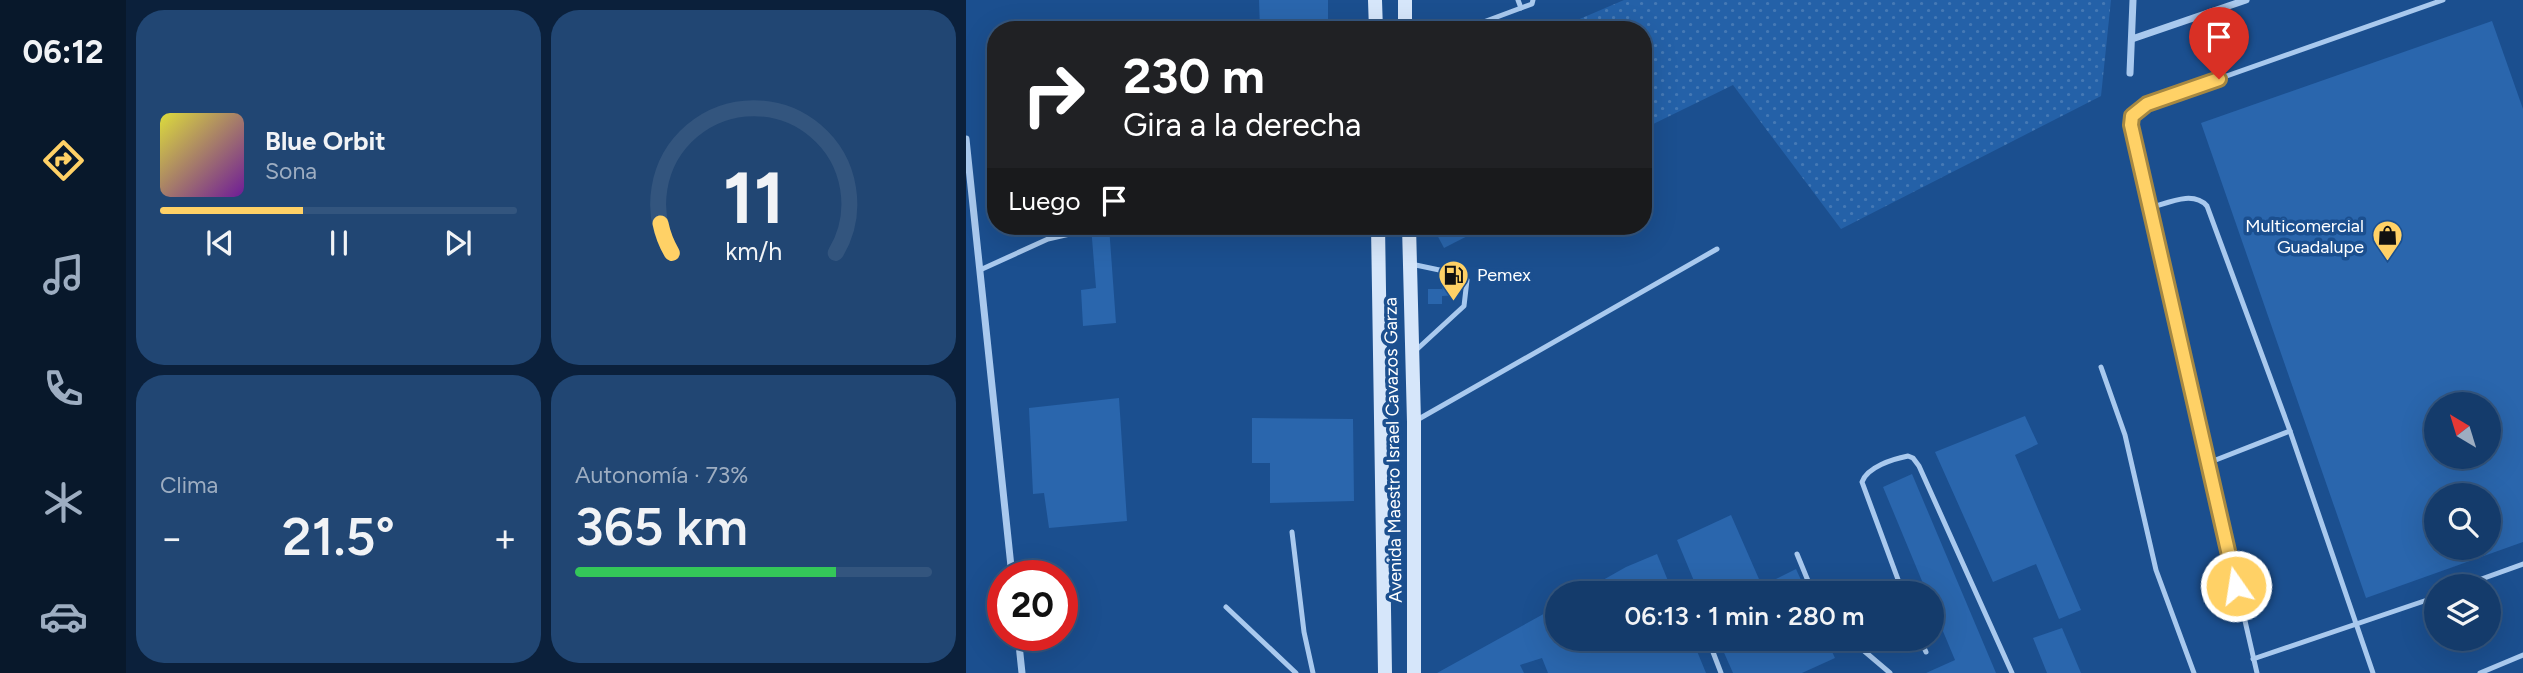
<!DOCTYPE html>
<html lang="es">
<meta charset="utf-8">
<style>
:root{--surface:#143b6b;--page:#214673;--text:#f1f3f6;--muted:#9dadc1;--line:#33557e;--accent:#ffd166}
body{margin:0;font-family:Figtree,sans-serif;background:var(--page);color:var(--text);height:100vh;display:flex;flex-direction:column;font-size:26px;white-space:nowrap}
*{box-sizing:border-box;margin:0}
p{font-size:23px;color:var(--muted)}
.icon{flex:none;width:38px;height:38px;fill:none;stroke:currentColor;stroke-width:2;stroke-linecap:round;stroke-linejoin:round}
.map{position:relative;flex:1;overflow:hidden}
.side{display:flex;flex-direction:column;gap:10px;padding:10px;background:#0b203b;width:840px}
.side>*{flex:none}
.banner{position:absolute;left:21px;top:21px;width:665px;height:214px;border-radius:28px;box-shadow:0 7px 28px #0002,0 0 0 2px var(--line);background:#202124;color:#fff;overflow:hidden}
.needle{width:46px;rotate:322deg}
.buttons{position:absolute;left:1458px;top:392px;display:grid;gap:14px}
.buttons a{display:grid;place-items:center;width:77px;height:77px;border-radius:50%;background:var(--surface);box-shadow:0 7px 28px #0002,0 0 0 2px var(--line);font-size:35px}
.speed{position:absolute;left:21px;top:560px;display:flex;gap:14px;font-size:35px;font-weight:700;text-align:center}
.speed>*{display:grid;place-content:center;width:91px;height:91px;border-radius:50%;background:var(--surface);box-shadow:0 7px 28px #0002,0 0 0 2px var(--line);line-height:1}
.speed .limit{border:10px solid #d22;background:#fff;color:#111}
.pin{position:absolute;display:grid;place-items:center;width:60px;height:60px;color:#fff;margin:-72px -30px;border-radius:50% 50% 50% 0;rotate:-45deg;box-shadow:0 0 7px #0007}
.pin .icon{rotate:45deg}
.me{position:absolute;width:77px;margin:-38px;rotate:347deg;stroke-linejoin:round;filter:drop-shadow(0 0 5px #0008)}
.turn{display:flex;align-items:center;gap:24px;height:147px;padding:0 21px;font-size:32px}
.turn .icon{width:91px;height:91px;stroke-width:2.5}
.turn b{display:block;font-size:49px;line-height:60px}
.then{display:flex;align-items:center;height:66px;padding:0 21px;background:#0003;gap:14px;font-size:26px}
.big{font-size:52px;font-weight:600;line-height:1.1}
.side .tile{flex:1;display:flex;flex-direction:column;justify-content:center;gap:10px;min-width:0;padding:0 24px;border-radius:28px;background:var(--page)}
.side .dial{align-items:center;gap:0}
.dial svg{height:182px;overflow:visible;fill:none;stroke:var(--line);stroke-width:7;stroke-linecap:round;text-anchor:middle}
.dial text{fill:var(--text);stroke:none}
.song{display:flex;align-items:center;gap:21px}
.cover{width:84px;height:84px;border-radius:10px;background:linear-gradient(135deg,hsl(60 70% 55%),hsl(280 70% 35%))}
.played{height:7px;border-radius:4px;background:linear-gradient(90deg,var(--accent) 40%,var(--line) 40%)}
.keys{display:flex;justify-content:space-around;direction:ltr}
.heat{display:flex;justify-content:space-between;align-items:center;font-size:38px;direction:ltr}
.charge{height:10px;border-radius:5px;background:linear-gradient(90deg,#34c759 73%,var(--line) 0)}
.side .tiles{flex:1;display:grid;gap:10px;grid-template-columns:repeat(2,1fr)}
.trip{position:absolute;left:579px;top:581px;width:399px;height:70px;border-radius:35px;background:var(--surface);box-shadow:0 7px 28px #0002,0 0 0 2px var(--line);font-weight:600;line-height:70px;text-align:center}
main{display:flex;flex:1;min-height:0}
.tabs{display:flex;flex-direction:column;width:126px;justify-content:space-around;align-items:center;background:#08182b;color:var(--muted)}
.tabs .icon{width:49px;height:49px}
.tabs .active{color:var(--accent)}
.tabs b{font-size:32px;color:var(--text)}
.map>svg:first-child{display:block}
.grass{fill:url(#grass-dots)}
.building{fill:#2a66ad;fill-rule:evenodd}
.lines{fill:none;stroke-linecap:round;stroke-linejoin:round}
.service{stroke:#a9c9ee;stroke-width:5}
.minor{stroke:#a9c9ee;stroke-width:7}
.secondary{stroke:#d6e6fa;stroke-width:14}
.route-casing{stroke:#a68842;stroke-width:18}
.route{stroke:#ffd166;stroke-width:12}
.labels{text-anchor:middle;dominant-baseline:central;stroke-width:7;stroke-linejoin:round;paint-order:stroke}
.poi-label{font-size:18px;fill:#fff;stroke:#1b4f8f;text-anchor:end}
.street-label{font-size:18px;fill:#fff;stroke:#1b4f8f}
</style>
<main>
<nav class="tabs">
<b>06:12</b>
<svg class="icon active" aria-label="directions" viewBox="0 0 24 24"><path d="M12 3l9 9-9 9-9-9zM9 14v-3h6M13 9l2 2-2 2"/></svg>
<svg class="icon" aria-label="music" viewBox="0 0 24 24"><path d="M9 18V5l10-2v13"/><circle cx="6" cy="18" r="3"/><circle cx="16" cy="16" r="3"/></svg>
<svg class="icon" aria-label="phone" viewBox="0 0 24 24"><path d="M5 4h4l2 5-3 2q2 4 5 5l2-3 5 2v4C11 20 4 13 5 4z"/></svg>
<svg class="icon" aria-label="climate" viewBox="0 0 24 24"><path d="M12 3v18M4 7l16 10M4 17L20 7"/></svg>
<svg class="icon" aria-label="car" viewBox="0 0 24 24"><path d="M5 17H2v-5l4-1 3-4h7l3 4 3 1v5h-3M9 17h6M6 11h13"/><circle cx="7" cy="17" r="2"/><circle cx="17" cy="17" r="2"/></svg>
</nav>
<section class="side">
<div class="tiles">
<div class="tile">
<div class="song"><i class="cover"></i><div><b>Blue Orbit</b><p>Sona</p></div></div>
<div class="played"></div>
<div class="keys"><svg class="icon" aria-label="previous" viewBox="0 0 24 24"><path d="M18 5L8 12l10 7zM5 5v14"/></svg><svg class="icon" aria-label="pause" viewBox="0 0 24 24"><path d="M8 5v14M16 5v14"/></svg><svg class="icon" aria-label="next" viewBox="0 0 24 24"><path d="M6 5l10 7-10 7zM19 5v14"/></svg></div>
</div>
<div class="tile dial"><svg viewBox="0 0 100 80">
<path d="M14 69A42 42 0 1 1 86 69"/>
<path d="M14 69A42 42 0 0 1 9 56" stroke="#ffd166"/>
<text x="50" y="56" font-size="32" font-weight="700">11</text>
<text x="50" y="72" font-size="11">km/h</text>
</svg></div>
<div class="tile"><p>Clima</p>
<div class="heat"><a>−</a><b class="big">21.5°</b><a>+</a></div>
</div>
<div class="tile"><p>Autonomía · 73%</p><b class="big">365 km</b><div class="charge"></div></div>
</div>
</section>
<div class="map">
<svg width="1557" height="673" viewBox="0 0 1557 673">
<defs>
<pattern id="grass-dots" width="8" height="8" patternUnits="userSpaceOnUse" patternTransform="scale(1.75)"><rect width="8" height="8" fill="#2461a8"/><path d="M2 2h.1M6 6h.1" fill="none" stroke="#4579b5" stroke-width="1.8" stroke-linecap="round"/></pattern>
</defs>
<rect width="100%" height="100%" fill="#1b4f8f"/>
<path class="grass" d="M658,0H1145L1135,96L875,229L767,85L677,129V30H588Z"/>
<g class="building">
<path d="M293,0H362V30H294Z"/>
<path d="M1526,21L1557,109V542L1400,598L1235,123ZM1470,404H1522V457H1470ZM1470,495H1522V548H1470Z"/>
<path d="M125,226H143L150,323L117,326L115,290L130,288Z"/>
<path d="M481,226H521L478,248L469,231Z"/>
<path d="M493,281V295L476,296V304H462V289H476V292L477,282Z"/>
<path d="M153,398L161,521L83,528L78,493L67,494L63,408Z"/>
<path d="M1059,416L1072,444L1049,455L1115,610L1093,619L1070,564L1027,582L969,452Z"/>
<path d="M286,418L387,419L388,501L304,503V463H286Z"/>
<path d="M946,474L1030,673H960L989,660L966,605V593H961L917,487Z"/>
<path d="M765,515L796,586L830,569L841,593H733L711,540Z"/>
<path d="M691,554L707,593H614L660,567Z"/>
<path d="M592,606V639H726L740,673H582L576,658L554,665L558,673H471Z"/>
<path d="M1096,628L1115,673H1081L1067,638Z"/>
<path d="M752,639H860L869,658L836,673H767Z"/>
</g>
<g class="lines">
<g class="service">
<path d="M555,8L566,4L567,0"/>
<path d="M496,30L555,8L552,0"/>
<path d="M1184,208C1202,203 1227,190 1241,206L1324,431L1407,673"/>
<path d="M445,264L497,275L501,280L498,306L448,352"/>
<path d="M14,270L82,239L108,233"/>
<path d="M1135,367L1159,435L1190,570L1228,673"/>
<path d="M451,420L751,249"/>
<path d="M1242,463L1324,431"/>
<path d="M326,532L338,632L347,673"/>
<path d="M831,554L847,593"/>
<path d="M1496,586L1557,564"/>
<path d="M937,593L896,482C901,467 927,459 942,456L947,458L953,466L1046,673"/>
<path d="M260,607L330,673"/>
<path d="M742,639L755,673"/>
<path d="M884,639L924,673"/>
<path d="M954,639L960,652"/>
<path d="M1287,659L1470,597"/>
<path d="M1291,673L1165,125L1166,116L1181,104L1477,0"/>
<path d="M1514,673L1557,655"/>
</g>
<g class="minor">
<path d="M1166,39L1280,0"/>
<path d="M1164,73L1167,0"/>
<path d="M0,139L46,576"/>
<path d="M52,635L56,673"/>
</g>
<g class="secondary">
<path d="M409,0L410,30"/>
<path d="M439,0V30"/>
<path d="M412,226L419,673"/>
<path d="M443,226L448,422V673"/>
</g>
</g>
<g class="lines">
<defs>
<path id="route" d="M1253,79L1181,104L1166,116L1165,125L1270,586"/>
</defs>
<use href="#route" class="route-casing"/>
<use href="#route" class="route"/>
</g>
<defs>
<symbol id="shop-pin" viewBox="-11 -11 22 30"><path d="M0 17L-7.5 6A9.5 9.5 0 1 1 7.5 6Z" fill="#ffd166" stroke="#1b4f8f"/><path d="M-5-2.5h2.3a2.7 3.5 0 0 1 5.4 0H5L5.5 6h-11ZM-1.5-2.5h3a1.5 2.3 0 0 0-3 0Z" fill="#111"/></symbol>
<symbol id="fuel-pin" viewBox="-11 -11 22 30"><path d="M0 17L-7.5 6A9.5 9.5 0 1 1 7.5 6Z" fill="#ffd166" stroke="#1b4f8f"/><path d="M-5.5-6h7V0h2V4h1.3V-2.5L3-4.5l.8-.8L6-3V5H2.5V1h-1V6h-7ZM-4.2-4.7v3.2H.2V-4.7Z" fill="#111"/></symbol>
</defs>
<g fill-rule="evenodd">
<use href="#shop-pin" x="1404" y="218" width="35" height="47"/>
<use href="#fuel-pin" x="470" y="258" width="35" height="47"/>
</g>
<g class="labels">
<g class="poi-label">
<text x="1398" y="226">Multicomercial<tspan x="1398" dy="21">Guadalupe</tspan></text>
<text x="511" y="275" text-anchor="start">Pemex</text>
</g>
<g class="street-label">
<text transform="translate(427 450) rotate(-91)">Avenida Maestro Israel Cavazos Garza</text>
</g>
</g>
</svg>
<div class="buttons">
<a><svg class="needle" viewBox="-14 -14 28 28"><path d="M0-13l5 13h-10z" fill="#e53935"/><path d="M0 13l5-13h-10z" fill="#9dadc1"/></svg></a>
<a><svg class="icon" aria-label="search" viewBox="0 0 24 24"><circle cx="10" cy="10" r="6"/><path d="M15 15l6 6"/></svg></a>
<a><svg class="icon" aria-label="layers" viewBox="0 0 24 24"><path d="M12 4l9 5-9 5-9-5zM3 14l9 5 9-5"/></svg></a>
</div>
<div class="speed"><div class="limit">20</div></div>
<div class="pin" style="left:1253px;top:79px;background:#d93025"><svg class="icon" aria-label="arrive" viewBox="0 0 24 24"><path d="M6 21V4h12l-3 4 3 4H6"/></svg></div>
<svg class="me" style="left:1270px;top:586px" viewBox="-20 -20 40 40"><circle r="17" fill="#ffd166" stroke="#fff" stroke-width="3"/><path d="M0-11L8 9 0 5-8 9z" fill="#fff"/></svg>
<div class="trip">06:13 · 1 min · 280 m</div>
<div class="banner">
<div class="turn"><svg class="icon" aria-label="right" viewBox="0 0 24 24"><path d="M7 20v-9h11M14 6l5 5-5 5"/></svg><div><b>230 m</b>Gira a la derecha</div></div>
<div class="then">Luego<svg class="icon" aria-label="arrive" viewBox="0 0 24 24"><path d="M6 21V4h12l-3 4 3 4H6"/></svg></div>
</div>
</div>
</main>
